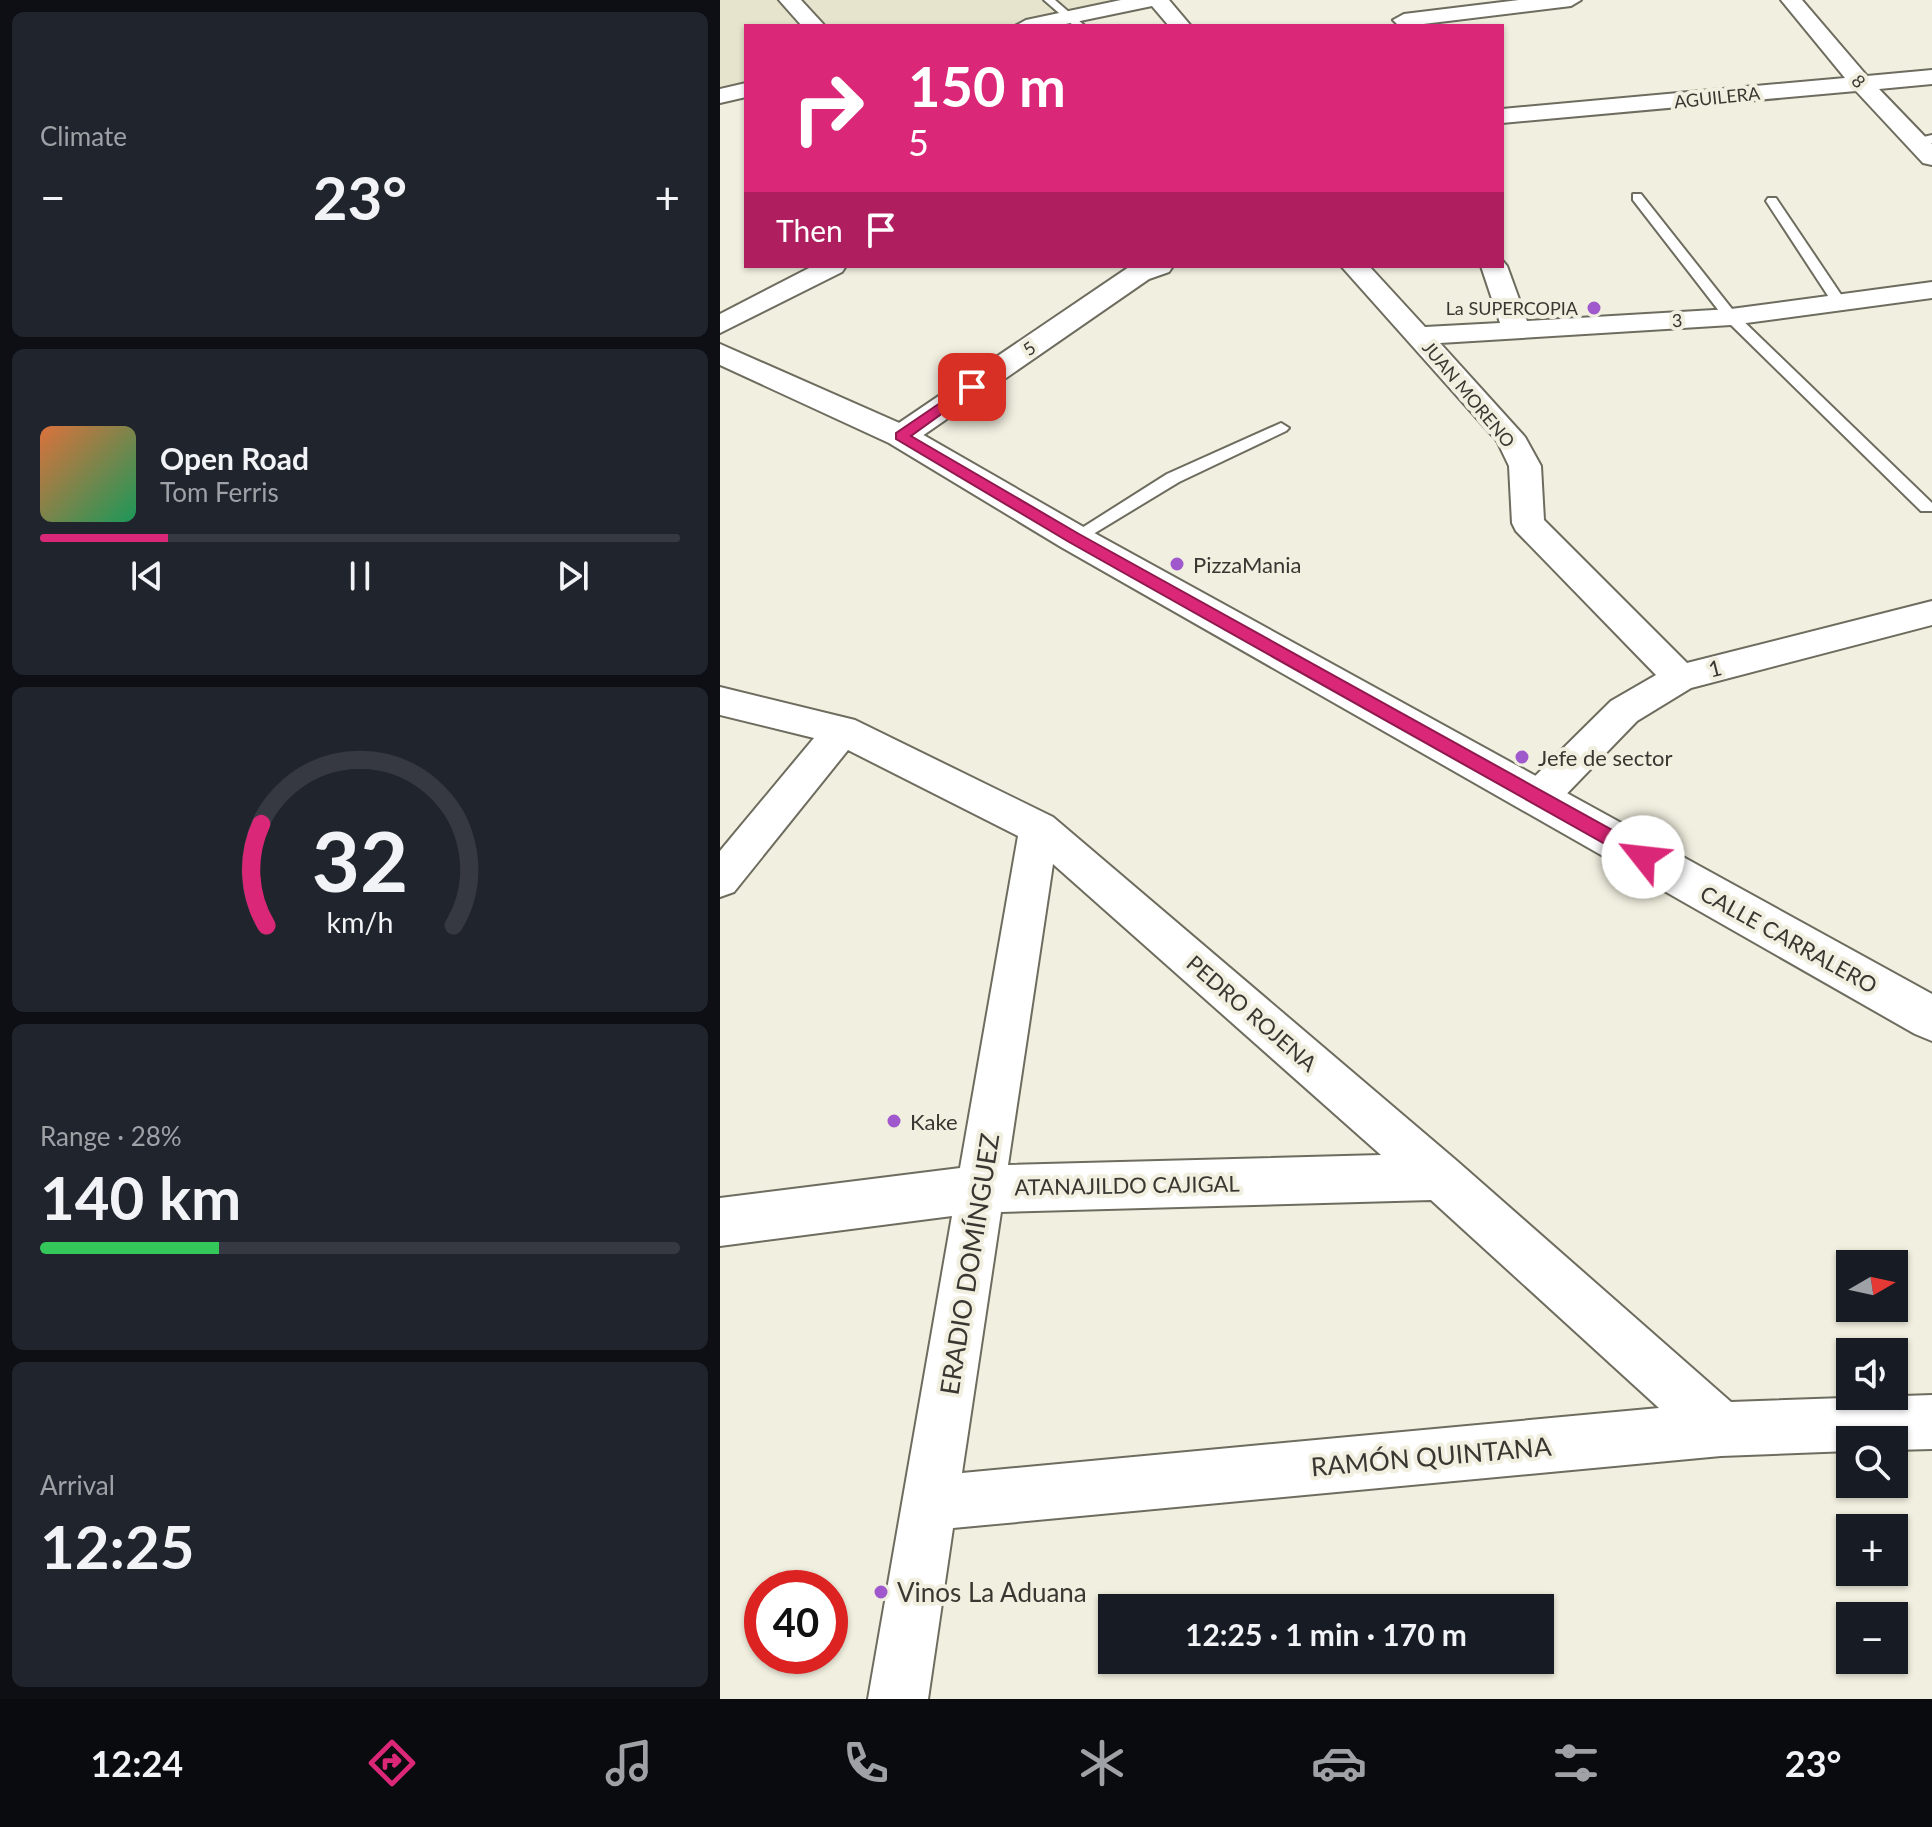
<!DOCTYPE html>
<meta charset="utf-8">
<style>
:root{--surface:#171b24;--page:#20242c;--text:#f1f3f6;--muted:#9ea1a6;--line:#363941;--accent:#db2777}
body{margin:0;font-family:Lato,sans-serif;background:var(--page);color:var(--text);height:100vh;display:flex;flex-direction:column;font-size:30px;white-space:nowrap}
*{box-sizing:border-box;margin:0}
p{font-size:26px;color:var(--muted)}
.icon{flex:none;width:44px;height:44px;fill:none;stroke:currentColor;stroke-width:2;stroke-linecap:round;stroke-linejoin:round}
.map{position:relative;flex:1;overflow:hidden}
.sheet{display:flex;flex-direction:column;gap:12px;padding:12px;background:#0d0f14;width:720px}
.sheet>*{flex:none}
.top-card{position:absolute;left:24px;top:24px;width:760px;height:244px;border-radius:0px;box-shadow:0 2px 6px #0004;background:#db2777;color:#fff;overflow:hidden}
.needle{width:52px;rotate:81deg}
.tools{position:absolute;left:1116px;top:1250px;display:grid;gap:16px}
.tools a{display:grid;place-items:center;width:72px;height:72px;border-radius:0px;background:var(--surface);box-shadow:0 2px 6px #0004;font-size:40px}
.speed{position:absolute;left:24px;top:1570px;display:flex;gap:16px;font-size:40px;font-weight:700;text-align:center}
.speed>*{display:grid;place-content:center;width:104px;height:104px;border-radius:50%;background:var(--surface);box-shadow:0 2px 6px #0004;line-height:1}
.speed .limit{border:12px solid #d22;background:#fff;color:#111}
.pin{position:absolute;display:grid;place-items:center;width:68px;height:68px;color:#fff;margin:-34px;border-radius:16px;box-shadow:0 4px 12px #0006}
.me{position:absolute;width:88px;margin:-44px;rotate:299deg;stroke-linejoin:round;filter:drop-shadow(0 0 6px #0008)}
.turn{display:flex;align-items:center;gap:28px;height:168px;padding:0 32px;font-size:36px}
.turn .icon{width:104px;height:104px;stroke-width:2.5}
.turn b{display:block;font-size:56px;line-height:68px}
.then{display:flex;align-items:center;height:76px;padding:0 32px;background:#0003;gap:16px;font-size:30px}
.big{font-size:60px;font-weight:700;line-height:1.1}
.sheet .widget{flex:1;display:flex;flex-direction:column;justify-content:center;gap:12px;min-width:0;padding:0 28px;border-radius:12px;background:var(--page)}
.sheet .dial{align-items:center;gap:0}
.dial svg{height:208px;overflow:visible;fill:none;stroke:var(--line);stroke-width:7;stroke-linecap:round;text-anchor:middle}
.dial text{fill:var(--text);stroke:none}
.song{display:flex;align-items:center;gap:24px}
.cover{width:96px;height:96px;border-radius:12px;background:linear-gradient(135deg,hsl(20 70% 55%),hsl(150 70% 35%))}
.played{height:8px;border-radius:4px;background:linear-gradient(90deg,var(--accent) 20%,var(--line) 20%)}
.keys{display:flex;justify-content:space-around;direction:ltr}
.heat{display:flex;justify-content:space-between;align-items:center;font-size:44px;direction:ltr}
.charge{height:12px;border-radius:6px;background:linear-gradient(90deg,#34c759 28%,var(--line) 0)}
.trip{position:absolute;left:378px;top:1594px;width:456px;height:80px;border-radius:0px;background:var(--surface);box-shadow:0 2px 6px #0004;font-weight:700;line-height:80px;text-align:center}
.dock{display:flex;height:128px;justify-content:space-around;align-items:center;background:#090b0e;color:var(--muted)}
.dock .icon{width:56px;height:56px}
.dock .on{color:var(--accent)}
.dock b{font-size:36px;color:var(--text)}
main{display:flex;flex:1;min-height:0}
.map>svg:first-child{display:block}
.built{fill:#e7e4cd}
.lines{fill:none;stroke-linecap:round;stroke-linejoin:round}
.lane-casing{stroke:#6d6c5e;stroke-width:4}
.street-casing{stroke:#6d6c5e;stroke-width:4}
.secondary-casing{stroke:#6d6c5e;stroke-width:4}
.lane{fill:#fff;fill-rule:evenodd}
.street{fill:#fff;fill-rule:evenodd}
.secondary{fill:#fff;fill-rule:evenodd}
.route{fill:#db2777;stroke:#8e194d;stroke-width:2}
.poi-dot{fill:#a059cc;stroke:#f1efdf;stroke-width:3}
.labels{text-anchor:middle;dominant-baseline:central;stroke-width:8;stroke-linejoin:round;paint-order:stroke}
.far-street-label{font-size:18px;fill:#383731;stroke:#f1efdf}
.far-poi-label{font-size:18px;fill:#383731;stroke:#f1efdf;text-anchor:end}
.poi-label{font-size:22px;fill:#383731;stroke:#f1efdf;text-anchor:start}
.street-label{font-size:22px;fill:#383731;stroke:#f1efdf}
.near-street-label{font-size:26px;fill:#383731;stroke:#f1efdf}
.near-poi-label{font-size:26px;fill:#383731;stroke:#f1efdf;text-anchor:start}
</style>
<main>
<section class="sheet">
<div class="widget"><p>Climate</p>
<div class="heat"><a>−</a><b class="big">23°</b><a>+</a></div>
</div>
<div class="widget">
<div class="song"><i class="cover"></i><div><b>Open Road</b><p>Tom Ferris</p></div></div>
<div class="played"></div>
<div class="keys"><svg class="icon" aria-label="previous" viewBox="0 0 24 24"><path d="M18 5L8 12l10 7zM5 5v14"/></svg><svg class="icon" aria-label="pause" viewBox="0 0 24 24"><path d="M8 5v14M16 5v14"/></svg><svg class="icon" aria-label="next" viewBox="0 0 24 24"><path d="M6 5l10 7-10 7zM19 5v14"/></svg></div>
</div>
<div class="widget dial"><svg viewBox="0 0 100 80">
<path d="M14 69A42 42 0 1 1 86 69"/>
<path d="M14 69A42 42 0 0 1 12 30" stroke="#db2777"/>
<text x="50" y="56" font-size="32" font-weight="700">32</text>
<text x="50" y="72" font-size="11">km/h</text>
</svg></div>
<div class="widget"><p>Range · 28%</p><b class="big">140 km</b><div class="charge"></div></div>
<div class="widget"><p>Arrival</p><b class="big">12:25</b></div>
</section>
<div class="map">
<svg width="1212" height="1699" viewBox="0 0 1212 1699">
<rect width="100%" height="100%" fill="#f1efdf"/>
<path class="built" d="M0,0H431L306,26H26V90L0,96Z"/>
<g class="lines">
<defs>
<g id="lane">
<path d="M324,0H335L365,26H354Z"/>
<path d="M1212,135V143L1196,144L1190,140Z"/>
<path d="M913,194H921L1016,314L1212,503V511H1201L1006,320L913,200Z"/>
<path d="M1048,198H1056L1126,302L1124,305H1114L1046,201Z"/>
<path d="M561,423L569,428L566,431L459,482L360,542H348L346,538L447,474Z"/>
</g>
<g id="street">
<path d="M59,0H81L105,26H82Z"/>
<path d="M401,0H449L471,26H449L432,6L336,26H295L306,20Z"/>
<path d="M799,0H861L851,6L687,26L677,24L673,20L684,14Z"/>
<path d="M1061,0H1082L1147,76L1212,70V84L1159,89L1212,144V165L1203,163L1136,91L782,123V109L1125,78Z"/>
<path d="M26,83V97L0,103V89Z"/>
<path d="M782,260L787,266L807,321L1011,309L1212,282V298L1011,325L720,343L805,437L821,466L824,520L967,663L1212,601V625L971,688L917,721L832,809L818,813L804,809L799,798L804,787L891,701L936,675L796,531L792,523L789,466L777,441L621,266H649L705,327L780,323L761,266H782Z"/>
<path d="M93,266H126L122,272L0,333V314Z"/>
<path d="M453,266L449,272L429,279L192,443L181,446L170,443L166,436L170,429L409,267Z"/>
<path d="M0,687L135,720L333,817L737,1161L1011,1402L1212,1395V1449L1174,1450V1440H1130V1451L1001,1456L233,1528L208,1699H148L232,1216L0,1246V1198L240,1168L298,836L128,750L14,892L0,897V851L94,738L0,715ZM333,864L661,1155L288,1165ZM711,1200L939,1408L242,1473L281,1212Z"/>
</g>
<path id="secondary" d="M0,344L193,429L367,529L1212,994V1041L1195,1034L341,547L169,443L0,365Z"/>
</defs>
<use href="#lane" class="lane-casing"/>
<use href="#street" class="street-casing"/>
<use href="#secondary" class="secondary-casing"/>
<use href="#lane" class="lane"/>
<use href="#street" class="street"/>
<use href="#secondary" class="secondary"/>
</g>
<path class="route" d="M248,384L259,387L191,436L359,534L930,851L932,857L930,862H917L349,542L176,439V433Z"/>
<g class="poi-dot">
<circle cx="874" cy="308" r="8"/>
<circle cx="457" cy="564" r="8"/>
<circle cx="802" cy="757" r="8"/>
<circle cx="174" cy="1121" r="8"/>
<circle cx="161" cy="1592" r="8"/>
</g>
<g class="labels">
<g class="far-street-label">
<text transform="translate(1139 81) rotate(48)">8</text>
<text transform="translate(997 97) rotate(-6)">AGUILERA</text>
<text transform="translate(957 320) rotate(-3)">3</text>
<text transform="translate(309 348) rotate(-35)">5</text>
<text transform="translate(749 394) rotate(50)">JUAN MORENO</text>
</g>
<g class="far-poi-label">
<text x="858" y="308">La SUPERCOPIA</text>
</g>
<g class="poi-label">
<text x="473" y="564">PizzaMania</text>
<text x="818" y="757">Jefe de sector</text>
<text x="190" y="1121">Kake</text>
</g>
<g class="street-label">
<text transform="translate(995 668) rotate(-14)">1</text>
<text transform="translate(1069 939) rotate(29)">CALLE CARRALERO</text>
<text transform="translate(532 1013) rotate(41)">PEDRO ROJENA</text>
<text transform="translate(407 1185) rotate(-1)">ATANAJILDO CAJIGAL</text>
</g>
<g class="near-street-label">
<text transform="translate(249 1264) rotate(-81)">ERADIO DOMÍNGUEZ</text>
<text transform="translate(711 1456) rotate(-5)">RAMÓN QUINTANA</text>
</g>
<g class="near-poi-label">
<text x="177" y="1592">Vinos La Aduana</text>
</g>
</g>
</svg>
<div class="tools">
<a><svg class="needle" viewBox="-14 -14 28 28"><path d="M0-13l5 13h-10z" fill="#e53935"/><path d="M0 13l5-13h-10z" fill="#9ea1a6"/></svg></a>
<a><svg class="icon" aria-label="sound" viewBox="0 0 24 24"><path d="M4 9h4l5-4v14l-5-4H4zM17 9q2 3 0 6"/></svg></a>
<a><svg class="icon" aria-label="search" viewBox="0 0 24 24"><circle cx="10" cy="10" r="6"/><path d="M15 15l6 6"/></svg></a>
<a>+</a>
<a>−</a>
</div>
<div class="speed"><div class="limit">40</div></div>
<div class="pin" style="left:252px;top:387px;background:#d93025"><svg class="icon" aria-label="arrive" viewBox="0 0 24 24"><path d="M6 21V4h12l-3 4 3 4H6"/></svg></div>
<svg class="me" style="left:923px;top:857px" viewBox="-20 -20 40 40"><circle r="19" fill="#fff"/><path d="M0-13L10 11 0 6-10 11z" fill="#db2777"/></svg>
<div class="trip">12:25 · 1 min · 170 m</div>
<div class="top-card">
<div class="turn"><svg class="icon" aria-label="right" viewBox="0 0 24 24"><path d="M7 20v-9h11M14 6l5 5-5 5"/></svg><div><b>150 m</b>5</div></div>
<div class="then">Then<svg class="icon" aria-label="arrive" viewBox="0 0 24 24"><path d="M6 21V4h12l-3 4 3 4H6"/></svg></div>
</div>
</div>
</main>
<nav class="dock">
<b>12:24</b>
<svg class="icon on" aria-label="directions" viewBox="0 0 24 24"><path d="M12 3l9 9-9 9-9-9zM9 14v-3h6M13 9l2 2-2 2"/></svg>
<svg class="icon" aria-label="music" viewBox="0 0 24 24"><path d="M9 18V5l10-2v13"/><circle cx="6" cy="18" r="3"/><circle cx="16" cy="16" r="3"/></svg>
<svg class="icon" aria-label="phone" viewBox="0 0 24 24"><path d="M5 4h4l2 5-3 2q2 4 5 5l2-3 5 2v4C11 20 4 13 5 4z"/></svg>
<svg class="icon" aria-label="climate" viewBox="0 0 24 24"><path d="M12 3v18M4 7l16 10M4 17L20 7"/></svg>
<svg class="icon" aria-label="car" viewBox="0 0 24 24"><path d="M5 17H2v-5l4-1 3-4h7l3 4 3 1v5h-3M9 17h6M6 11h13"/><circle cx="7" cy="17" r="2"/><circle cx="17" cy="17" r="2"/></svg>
<svg class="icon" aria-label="filters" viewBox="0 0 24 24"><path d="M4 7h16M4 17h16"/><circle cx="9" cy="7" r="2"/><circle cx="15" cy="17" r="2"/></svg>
<b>23°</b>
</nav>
